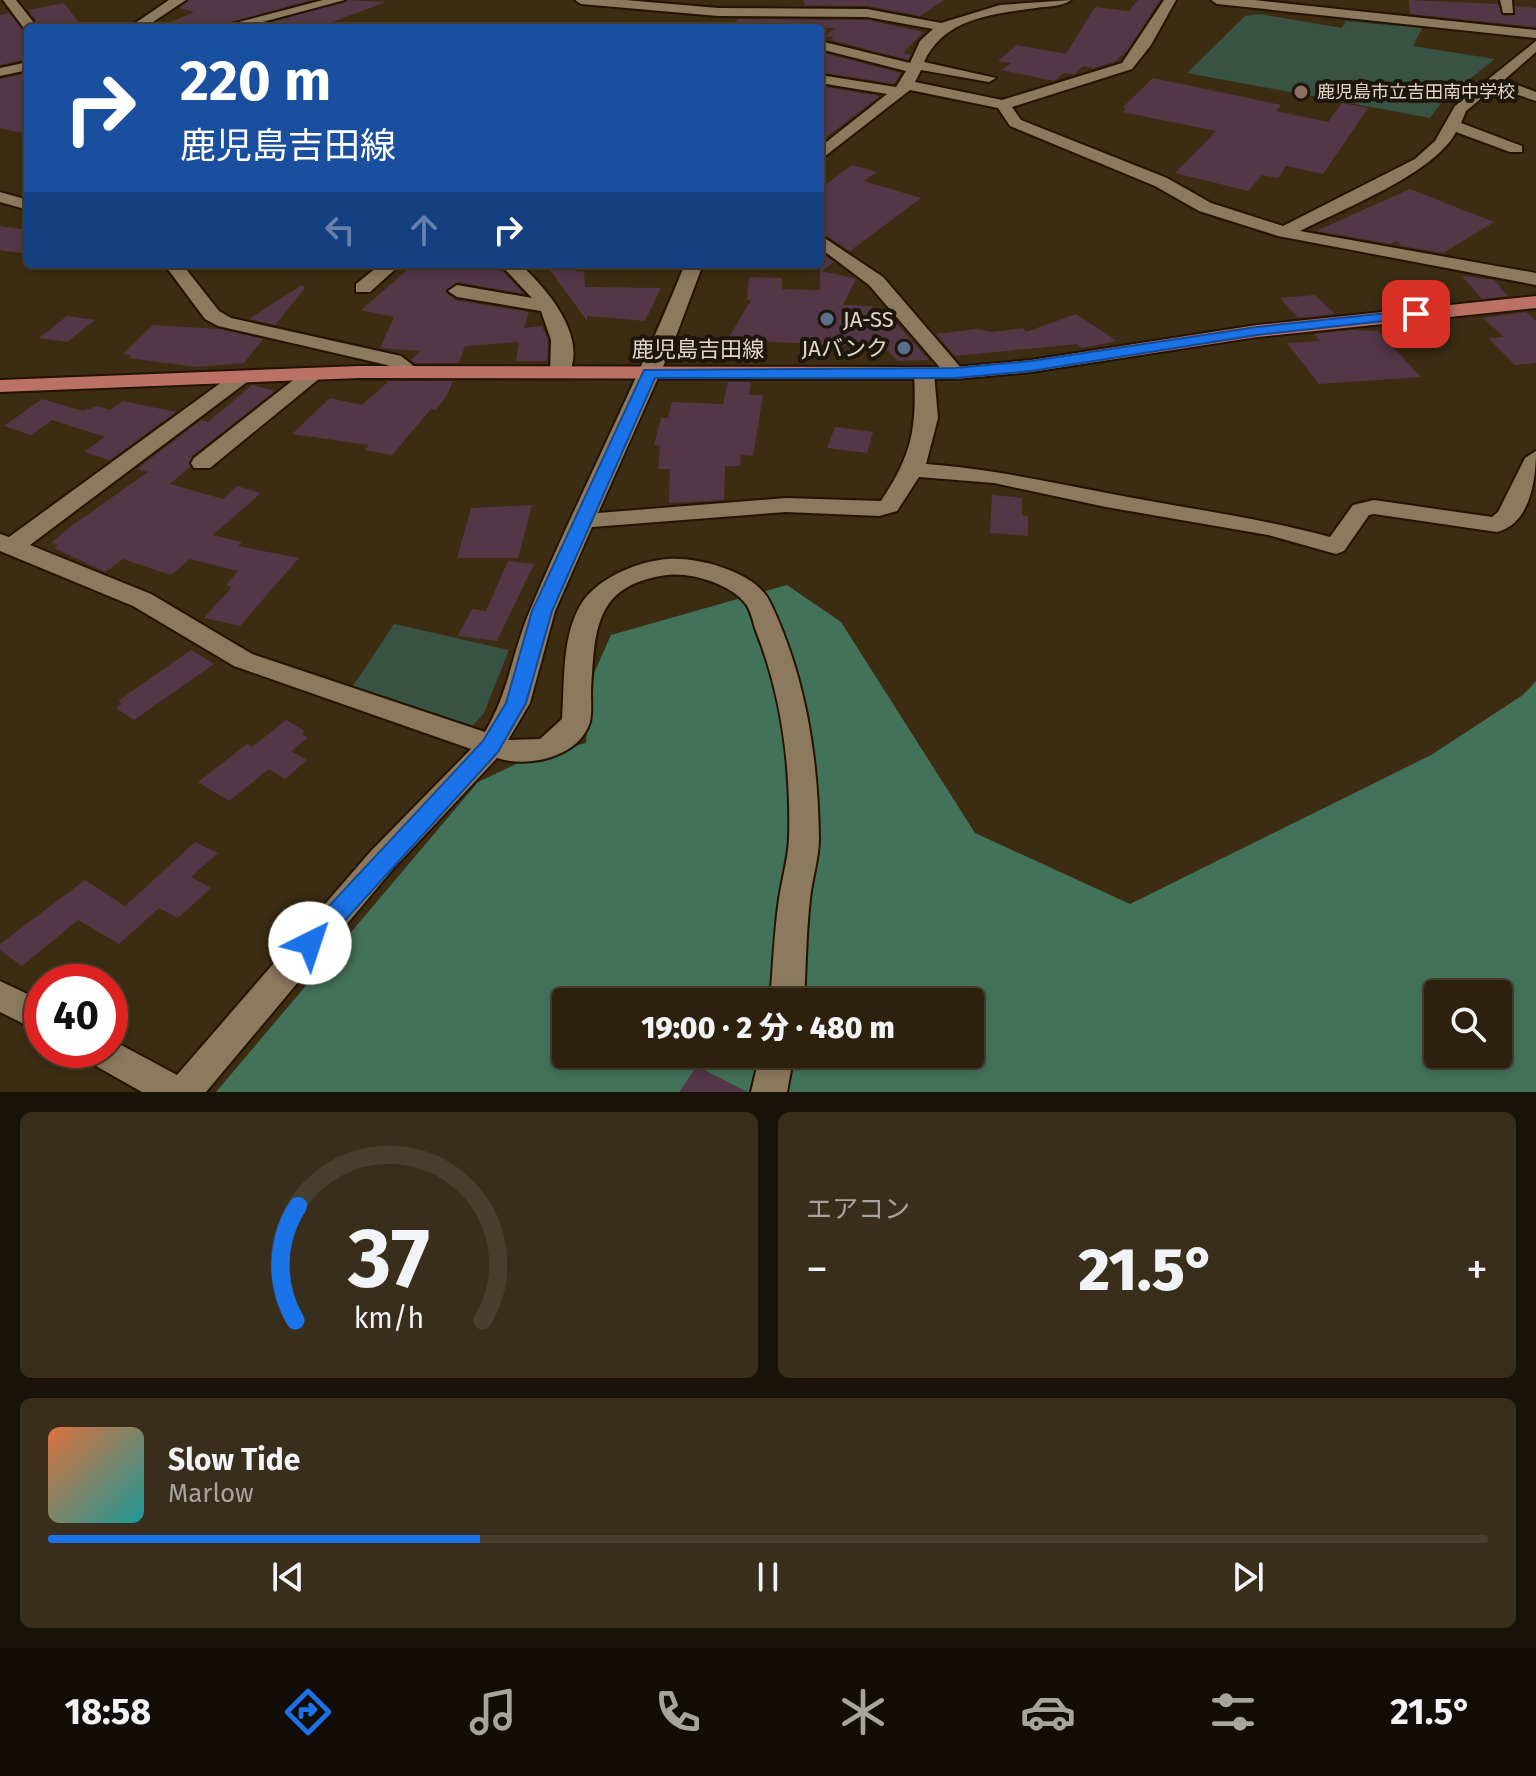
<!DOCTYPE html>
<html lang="ja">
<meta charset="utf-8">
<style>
:root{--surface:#2d210e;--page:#392e1c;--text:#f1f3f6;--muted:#a7a39e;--line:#483e2e;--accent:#1a73e8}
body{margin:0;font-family:"Fira Sans","Noto Sans JP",sans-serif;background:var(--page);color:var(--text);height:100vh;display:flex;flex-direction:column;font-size:30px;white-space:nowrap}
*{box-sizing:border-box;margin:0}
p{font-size:26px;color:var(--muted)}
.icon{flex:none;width:44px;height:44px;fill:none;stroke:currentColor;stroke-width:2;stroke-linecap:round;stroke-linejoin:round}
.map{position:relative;height:1092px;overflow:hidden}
.drawer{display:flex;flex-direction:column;gap:20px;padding:20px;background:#191208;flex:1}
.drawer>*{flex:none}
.hud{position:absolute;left:24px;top:24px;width:800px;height:244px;border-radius:8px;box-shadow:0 4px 12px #0003,0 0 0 2px var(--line);background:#1a4fa0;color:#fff;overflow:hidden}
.tools{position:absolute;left:1424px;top:980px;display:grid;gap:16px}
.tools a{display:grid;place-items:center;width:88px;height:88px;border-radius:8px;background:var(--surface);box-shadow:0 4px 12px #0003,0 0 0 2px var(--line);font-size:40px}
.speed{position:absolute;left:24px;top:964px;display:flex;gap:16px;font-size:40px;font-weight:700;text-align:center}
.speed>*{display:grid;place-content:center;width:104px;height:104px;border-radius:50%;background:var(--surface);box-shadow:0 4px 12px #0003,0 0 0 2px var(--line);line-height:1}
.speed .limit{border:12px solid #d22;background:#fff;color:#111}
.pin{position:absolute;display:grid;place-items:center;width:68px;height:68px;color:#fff;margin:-34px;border-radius:16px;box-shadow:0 4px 12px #0006}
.me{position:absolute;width:88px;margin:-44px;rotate:41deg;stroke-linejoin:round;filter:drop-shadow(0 0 6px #0008)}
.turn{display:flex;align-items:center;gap:28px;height:168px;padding:0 24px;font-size:36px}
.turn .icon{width:104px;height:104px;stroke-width:2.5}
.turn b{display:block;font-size:56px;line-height:68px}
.lanes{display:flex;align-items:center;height:76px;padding:0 24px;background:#0003;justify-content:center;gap:40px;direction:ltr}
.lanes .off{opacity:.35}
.big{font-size:60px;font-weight:800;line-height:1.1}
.drawer .card{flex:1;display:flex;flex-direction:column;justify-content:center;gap:12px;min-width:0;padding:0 28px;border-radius:12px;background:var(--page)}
.drawer .dial{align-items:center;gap:0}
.dial svg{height:208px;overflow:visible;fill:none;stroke:var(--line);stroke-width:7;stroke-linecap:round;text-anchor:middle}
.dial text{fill:var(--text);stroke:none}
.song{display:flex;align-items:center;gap:24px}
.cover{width:96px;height:96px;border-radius:12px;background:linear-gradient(135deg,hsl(20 70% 55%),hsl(180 70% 35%))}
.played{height:8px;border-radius:4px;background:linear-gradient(90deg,var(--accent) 30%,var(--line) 30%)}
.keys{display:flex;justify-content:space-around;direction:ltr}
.heat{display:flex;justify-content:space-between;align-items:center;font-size:44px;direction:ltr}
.drawer .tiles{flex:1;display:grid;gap:20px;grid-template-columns:1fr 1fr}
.card:last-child{grid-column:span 2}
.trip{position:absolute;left:552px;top:988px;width:432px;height:80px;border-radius:8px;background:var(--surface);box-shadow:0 4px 12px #0003,0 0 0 2px var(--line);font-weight:800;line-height:80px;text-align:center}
.menu{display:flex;height:128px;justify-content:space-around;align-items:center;background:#120d06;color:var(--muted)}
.menu .icon{width:56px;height:56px}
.menu .selected{color:var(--accent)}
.menu b{font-size:36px;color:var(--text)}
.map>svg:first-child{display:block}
.green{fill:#385244}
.forest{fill:#43725b;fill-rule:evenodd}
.building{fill:#543747}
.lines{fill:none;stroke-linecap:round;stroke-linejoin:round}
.minor-casing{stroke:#231300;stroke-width:4}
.major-casing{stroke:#231300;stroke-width:4}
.minor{fill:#8d7a5e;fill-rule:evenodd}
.major{fill:#bc7166;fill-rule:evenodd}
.route{fill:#1a73e8;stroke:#114b97;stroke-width:2}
.education-dot{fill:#8d6e63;stroke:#1d160b;stroke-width:3}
.service-dot{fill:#5c6f8a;stroke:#1d160b;stroke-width:3}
.labels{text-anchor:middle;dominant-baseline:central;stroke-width:8;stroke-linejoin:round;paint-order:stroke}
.far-poi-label{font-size:18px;fill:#e0d5c6;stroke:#1d160b;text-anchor:start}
.poi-label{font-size:22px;fill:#e0d5c6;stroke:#1d160b;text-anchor:start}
.street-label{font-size:22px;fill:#e0d5c6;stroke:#1d160b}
</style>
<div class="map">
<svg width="1536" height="1092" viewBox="0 0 1536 1092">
<rect width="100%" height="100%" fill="#3c2c12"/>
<g class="green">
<path d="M1260,14L1342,28L1346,21L1422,28L1413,46L1495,59L1444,99L1430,118L1187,73L1245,16Z"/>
<path d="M394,624L509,650L484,713L470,729L351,689Z"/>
</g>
<path class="forest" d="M787,585L841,622L975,833L1130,904L1431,755L1523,695L1536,681V1092H216L478,782L531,757L586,743L591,680L611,635ZM1438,994H1498V1054H1438ZM566,1002H970V1054H566Z"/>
<g class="building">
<path d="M189,0H311L213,28H157L194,12L179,8Z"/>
<path d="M348,0L386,2L316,28H252Z"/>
<path d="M803,0H944L920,16L867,6L752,5H805Z"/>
<path d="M1138,0H1160L1127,51L1114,62L1094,68L1083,66L1075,74L1064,73L1054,81L1002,70L1011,63L998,61L1017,45L1066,54L1095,7L1129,11Z"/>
<path d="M1409,0L1498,4L1503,16L1515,15V6L1536,8V27L1410,14Z"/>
<path d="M64,3L83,28H41L28,10Z"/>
<path d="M9,13L28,34V59L0,65V15Z"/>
<path d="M738,19L867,20L923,32L903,53L911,55L908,60L830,40L834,37L825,36L835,28H729Z"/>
<path d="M820,52L901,73L894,84L820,72Z"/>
<path d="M28,73V134L0,128V79Z"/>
<path d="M1153,78L1281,105L1276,111L1328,122L1342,103L1368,108L1323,174L1286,166L1278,178L1262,175L1248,191L1175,173L1216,131L1123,112L1126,108L1123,107Z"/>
<path d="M820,86L880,96L820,142Z"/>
<path d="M852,165L877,172L864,181L921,198L850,251L820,232V189Z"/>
<path d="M1410,189L1494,222L1443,253L1401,246L1397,241L1390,244L1316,231Z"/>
<path d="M0,226L28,230V254L0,250Z"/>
<path d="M820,252L834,262L822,271L856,279L843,305L872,306L870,328L895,322L929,360L898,361L885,348L758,341L754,364L716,359L751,300H747L749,277L782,278V289L820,290Z"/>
<path d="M414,264H464L503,271L524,294L458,282L445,292L456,300L529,312L524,328L542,326L548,340L547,361H516L519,342L465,346L459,363H415L411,360L420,351L380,348L394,317L361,310Z"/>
<path d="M574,266L577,272L584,271L585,287L661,288L645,321L587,316V321L550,270Z"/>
<path d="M1462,276L1494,280L1508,296L1482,299Z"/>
<path d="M302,285L305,288L275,325L249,319Z"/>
<path d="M1315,295L1335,314L1298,318L1280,298Z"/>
<path d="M1526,312L1536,321V363L1515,365L1488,338L1504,337L1483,318Z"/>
<path d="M1076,314L1117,341L1081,348L1077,344L955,356L936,334L976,329L992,332L1023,328L1026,332Z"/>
<path d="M67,316L95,320L67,342L39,338Z"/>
<path d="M153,325L219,329L263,339L244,363L197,367L128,358L132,355L123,354Z"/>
<path d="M1351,330L1378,331L1421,377L1319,384L1287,343L1320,341L1314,334Z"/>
<path d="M389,381H453L447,395L436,410L431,409L392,455L365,450L369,445L292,434L330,398L362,405Z"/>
<path d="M728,382H751L749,395H763L753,456L741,455L740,466H725L724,500L669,503L670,469H658L660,446L654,445L661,418H668L672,402L723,404Z"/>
<path d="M252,385L275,391L192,456L190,467L170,484L223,499L237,486L261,493L213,535L242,542L238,546L299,558L240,626L204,618L232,587L226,585L238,571L190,559L171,575L123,559L105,572L54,548L58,545L51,543L70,527L148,472L137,469L201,420L208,422Z"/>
<path d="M42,399L83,411L98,406L110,410L123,401L176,412L110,460L84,452L105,437L52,420L31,435L4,426Z"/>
<path d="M835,427L873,432L867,453L827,448Z"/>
<path d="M992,495L1022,498V515L1028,516V536L990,533Z"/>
<path d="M532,505L518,558H457L471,508Z"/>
<path d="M508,561L534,564L497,641L458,636L472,609L486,611Z"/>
<path d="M191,650L214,664L134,720L116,708L122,703L118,701Z"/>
<path d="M286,720L305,731L302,734L308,738L291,751L307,760L285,779L269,769L229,801L198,782L247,744L252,747Z"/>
<path d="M195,842L218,853L191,877L211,888L178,918L159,908L119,944L78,920L22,966L0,950V944L85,880L125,906Z"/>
<path d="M697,1066L747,1092H679Z"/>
</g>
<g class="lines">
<defs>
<g id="minor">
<path d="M3,0H16L38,28L26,31Z"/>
<path d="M169,0H186L144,28H128Z"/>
<path d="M323,0H345L240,28H216Z"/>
<path d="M575,0H625L718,8L867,9L941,23L1000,5L1071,0C1062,7 1047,6 1036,8C992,14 944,18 924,62L996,78L989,82L921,70L915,82L1002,100L1122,63L1164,0H1176L1151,45L1132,69L1012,107L1021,120L1167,178L1211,203L1283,226L1415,159L1435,141L1455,106L1536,41V52L1504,80L1536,92V101L1495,87L1466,111L1461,123L1522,146V152H1510L1456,132C1435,173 1343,209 1300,231L1536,273V285L1278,236L1199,211L1155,186L1010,126L998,108L910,90L820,160V147L887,94L820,83V75L896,87L906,71L820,49V41L910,63L920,41L933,29L867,17L718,16L581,4Z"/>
<path d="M1211,0H1254L1536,30V38L1217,4Z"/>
<path d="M1500,0H1512L1513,13H1503Z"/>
<path d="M28,62V70L0,76V68Z"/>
<path d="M0,192L28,200V210L0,202Z"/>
<path d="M820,235L883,277L962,369L965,373L962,377H948L869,285L820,248Z"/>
<path d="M164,264H182L219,311L231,318L401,356L420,371L410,377L387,365L218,326L205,319Z"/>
<path d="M381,264H401L370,292H356V284Z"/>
<path d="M500,264H520C547,289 590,338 567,378H553L550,374L551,340L541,311L457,297L448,291L457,285L532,298Z"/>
<path d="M685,264H703L673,344L598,513L786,498L881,501C912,455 917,428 914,373L924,367L934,373L938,418L926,464C991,469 1044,481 1107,493C1182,508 1257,517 1330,537L1353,505L1374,500L1492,517L1498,512L1525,458L1536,451C1536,480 1530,524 1497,532L1374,514L1369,515L1344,551L1336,554L1268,535L1106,507L994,483L919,477L897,511L879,516L786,512L592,527L555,611L530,703L508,740L540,739L562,719C565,681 561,634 583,601C600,577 639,561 668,559C699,557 756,572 770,602C806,677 818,757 819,839C819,858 812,879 810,899C806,933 806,968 804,1002H770C773,968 774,933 779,899C782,879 788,859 789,839C791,769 782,696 756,631C753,622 751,610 745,603C730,584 691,572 667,575C593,585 595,631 591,692C591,701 592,713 590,722C579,758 527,768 497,758L393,869L206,1092H142L87,1061L82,1050H110V1039L177,1075L371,851L471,749L234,666L133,606L0,551V534L9,537L237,371H251L254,375L251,379L30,545L151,594L252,654L485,732C510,690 512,651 531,608C580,492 638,381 685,264Z"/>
<path d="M313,368L323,374L320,378L210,468H194L191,463L194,458L306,370Z"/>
<path d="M0,981L42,1001V1033L0,1012Z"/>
<path d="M760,1054H794L787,1092H751Z"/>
</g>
<path id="major" d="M1536,296V308L1257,337L1031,372L955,379L360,378L0,392V380L360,366L955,367L1031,360L1257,325Z"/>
</defs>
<use href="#minor" class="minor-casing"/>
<use href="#major" class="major-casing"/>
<use href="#minor" class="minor"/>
<use href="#major" class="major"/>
</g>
<path class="route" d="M1416,310L1421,311V317L1257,335L1031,371L955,378H655L552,611L526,703L498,752L318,950L310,953L301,950L297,943L301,936L483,741L506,703L532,611L644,370L955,368L1031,361L1257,327Z"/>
<circle class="education-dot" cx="1301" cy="92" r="8"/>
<g class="service-dot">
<circle cx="827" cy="319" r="8"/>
<circle cx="904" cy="348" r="8"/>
</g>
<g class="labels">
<g class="far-poi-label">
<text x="1317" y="92">鹿児島市立吉田南中学校</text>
</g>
<g class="poi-label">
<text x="843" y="319">JA-SS</text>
<text x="888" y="348" text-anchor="end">JAバンク</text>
</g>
<g class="street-label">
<text x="698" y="349">鹿児島吉田線</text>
</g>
</g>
</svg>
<div class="tools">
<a><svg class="icon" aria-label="search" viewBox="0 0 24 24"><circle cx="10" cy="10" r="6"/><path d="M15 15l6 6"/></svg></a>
</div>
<div class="speed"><div class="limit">40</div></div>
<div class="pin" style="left:1416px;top:314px;background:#d93025"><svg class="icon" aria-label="arrive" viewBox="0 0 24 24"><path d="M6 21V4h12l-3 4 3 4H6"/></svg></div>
<svg class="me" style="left:310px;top:943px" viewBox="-20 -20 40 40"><circle r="19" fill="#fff"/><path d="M0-13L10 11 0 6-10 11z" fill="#1a73e8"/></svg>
<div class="trip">19:00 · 2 分 · 480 m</div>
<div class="hud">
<div class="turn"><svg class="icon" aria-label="right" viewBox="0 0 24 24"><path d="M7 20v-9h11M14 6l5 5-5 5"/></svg><div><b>220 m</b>鹿児島吉田線</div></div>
<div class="lanes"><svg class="icon off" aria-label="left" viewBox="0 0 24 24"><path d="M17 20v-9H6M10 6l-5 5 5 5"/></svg><svg class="icon off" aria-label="ahead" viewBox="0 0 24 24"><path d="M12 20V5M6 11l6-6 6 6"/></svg><svg class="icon" aria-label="right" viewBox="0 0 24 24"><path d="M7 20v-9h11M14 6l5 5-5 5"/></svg></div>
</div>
</div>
<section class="drawer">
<div class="tiles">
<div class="card dial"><svg viewBox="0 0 100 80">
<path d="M14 69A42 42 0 1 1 86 69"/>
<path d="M14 69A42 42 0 0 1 15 25" stroke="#1a73e8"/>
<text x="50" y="56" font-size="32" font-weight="700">37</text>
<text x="50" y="72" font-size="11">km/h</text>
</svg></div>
<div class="card"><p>エアコン</p>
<div class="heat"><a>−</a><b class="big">21.5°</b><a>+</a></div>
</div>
<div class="card">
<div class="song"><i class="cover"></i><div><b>Slow Tide</b><p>Marlow</p></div></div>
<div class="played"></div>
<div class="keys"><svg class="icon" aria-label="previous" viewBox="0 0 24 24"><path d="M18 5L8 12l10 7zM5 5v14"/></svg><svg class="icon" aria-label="pause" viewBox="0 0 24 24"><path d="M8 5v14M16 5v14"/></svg><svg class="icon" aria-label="next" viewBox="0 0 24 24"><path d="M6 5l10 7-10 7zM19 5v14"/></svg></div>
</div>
</div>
</section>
<nav class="menu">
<b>18:58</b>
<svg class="icon selected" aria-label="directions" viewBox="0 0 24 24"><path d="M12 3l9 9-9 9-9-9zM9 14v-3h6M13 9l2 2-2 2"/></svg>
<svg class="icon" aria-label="music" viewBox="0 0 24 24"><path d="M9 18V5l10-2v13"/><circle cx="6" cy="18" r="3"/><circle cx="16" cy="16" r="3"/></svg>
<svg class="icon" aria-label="phone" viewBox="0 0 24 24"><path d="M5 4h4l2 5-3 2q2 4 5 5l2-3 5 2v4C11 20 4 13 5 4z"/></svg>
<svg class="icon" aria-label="climate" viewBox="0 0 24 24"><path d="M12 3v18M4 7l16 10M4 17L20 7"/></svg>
<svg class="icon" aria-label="car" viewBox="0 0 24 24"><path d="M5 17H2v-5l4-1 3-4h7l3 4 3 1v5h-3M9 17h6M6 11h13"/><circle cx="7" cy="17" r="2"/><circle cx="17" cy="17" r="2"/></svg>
<svg class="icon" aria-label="filters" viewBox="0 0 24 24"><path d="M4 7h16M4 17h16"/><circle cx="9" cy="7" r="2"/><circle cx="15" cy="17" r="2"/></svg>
<b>21.5°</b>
</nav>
